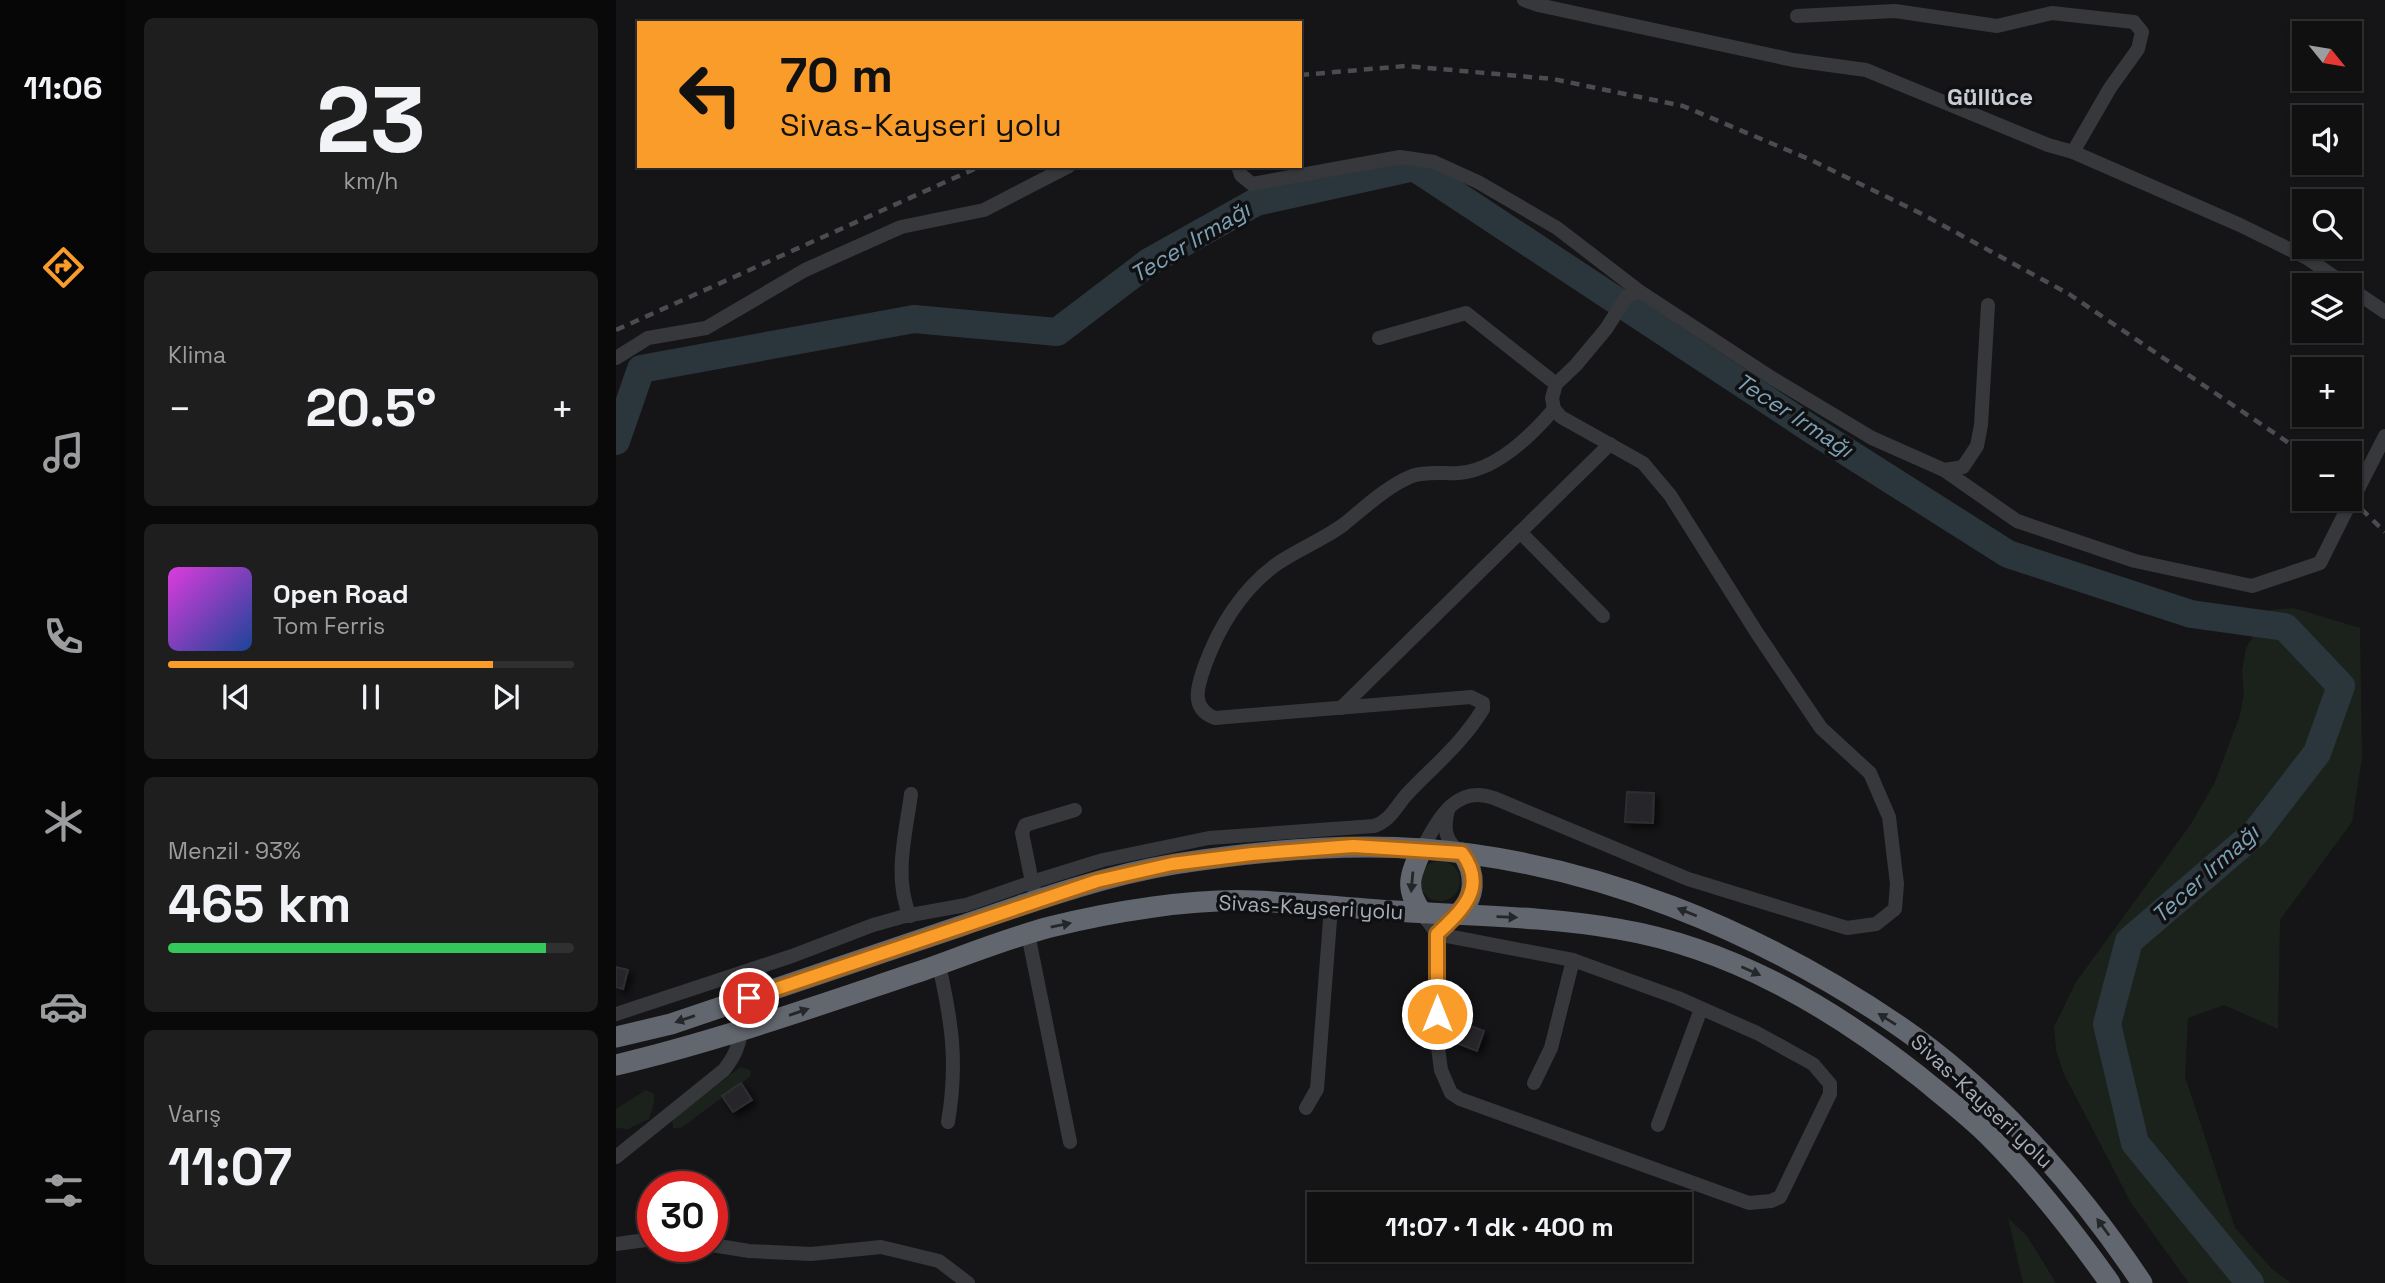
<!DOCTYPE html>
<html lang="tr">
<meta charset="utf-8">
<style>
:root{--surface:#101011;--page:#1e1e1f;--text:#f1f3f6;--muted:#9c9d9f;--line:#303031;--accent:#fa9c2a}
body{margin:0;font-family:"Space Grotesk",sans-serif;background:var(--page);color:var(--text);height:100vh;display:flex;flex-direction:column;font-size:26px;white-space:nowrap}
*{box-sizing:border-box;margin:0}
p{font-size:23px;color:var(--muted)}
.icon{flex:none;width:38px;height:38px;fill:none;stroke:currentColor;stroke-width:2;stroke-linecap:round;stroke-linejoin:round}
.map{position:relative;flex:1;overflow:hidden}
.drawer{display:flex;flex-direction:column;gap:18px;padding:18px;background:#090909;width:490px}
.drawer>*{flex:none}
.guide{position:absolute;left:21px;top:21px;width:665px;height:147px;border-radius:0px;box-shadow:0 2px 5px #0004,0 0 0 2px var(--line);background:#fa9c2a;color:#111;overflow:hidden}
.needle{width:46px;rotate:120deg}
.tools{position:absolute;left:1676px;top:21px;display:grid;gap:14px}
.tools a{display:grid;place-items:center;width:70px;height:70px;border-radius:0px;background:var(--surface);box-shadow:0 2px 5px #0004,0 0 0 2px var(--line);font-size:35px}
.speed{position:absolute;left:21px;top:1171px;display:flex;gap:14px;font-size:35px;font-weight:700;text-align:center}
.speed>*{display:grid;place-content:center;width:91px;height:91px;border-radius:50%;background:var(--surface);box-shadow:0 2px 5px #0004,0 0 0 2px var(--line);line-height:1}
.speed .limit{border:10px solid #d22;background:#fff;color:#111}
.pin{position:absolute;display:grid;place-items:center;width:60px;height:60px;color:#fff;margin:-30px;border:4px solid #fff;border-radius:50%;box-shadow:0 2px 7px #0007}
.me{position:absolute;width:77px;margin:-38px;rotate:0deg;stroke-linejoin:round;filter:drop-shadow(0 0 5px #0008)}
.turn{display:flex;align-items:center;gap:24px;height:147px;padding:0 28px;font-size:32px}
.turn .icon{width:91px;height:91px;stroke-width:2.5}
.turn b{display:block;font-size:49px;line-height:60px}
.big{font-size:52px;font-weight:600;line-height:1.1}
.drawer .widget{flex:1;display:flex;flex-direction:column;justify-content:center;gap:10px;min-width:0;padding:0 24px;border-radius:10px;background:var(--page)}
.drawer .dial{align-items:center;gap:0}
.dial b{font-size:91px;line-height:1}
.song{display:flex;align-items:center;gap:21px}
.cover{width:84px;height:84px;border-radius:10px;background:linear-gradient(135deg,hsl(300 70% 55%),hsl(220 70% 35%))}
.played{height:7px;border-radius:4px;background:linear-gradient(90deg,var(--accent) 80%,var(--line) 80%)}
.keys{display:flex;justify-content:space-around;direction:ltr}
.heat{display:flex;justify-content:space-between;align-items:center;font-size:38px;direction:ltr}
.charge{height:10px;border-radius:5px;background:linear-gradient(90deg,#34c759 93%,var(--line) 0)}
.trip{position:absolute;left:691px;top:1192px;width:385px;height:70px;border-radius:0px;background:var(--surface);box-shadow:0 2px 5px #0004,0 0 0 2px var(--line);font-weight:600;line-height:70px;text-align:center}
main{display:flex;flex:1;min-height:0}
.menu{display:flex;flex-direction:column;width:126px;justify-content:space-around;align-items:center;background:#060607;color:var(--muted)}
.menu .icon{width:49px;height:49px}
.menu .active{color:var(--accent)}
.menu b{font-size:32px;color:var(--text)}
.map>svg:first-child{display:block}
.green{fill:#1b221b}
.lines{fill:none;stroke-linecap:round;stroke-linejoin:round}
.river{stroke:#2b363c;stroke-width:28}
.building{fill:#28282b;stroke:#2f2f33;stroke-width:2;filter:url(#shadow)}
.minor{stroke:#36383c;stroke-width:14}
.highway{stroke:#62666e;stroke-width:21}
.rail{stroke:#494c51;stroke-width:4.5;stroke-dasharray:9 7;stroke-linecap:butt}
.minor-bridge{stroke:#36383c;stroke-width:14}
.oneway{fill:#242629}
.route-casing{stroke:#a2651b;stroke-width:18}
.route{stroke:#fa9c2a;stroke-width:12}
.labels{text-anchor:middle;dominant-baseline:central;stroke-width:7;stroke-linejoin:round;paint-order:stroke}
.street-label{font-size:21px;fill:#a6aeb8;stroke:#101012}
.water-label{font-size:23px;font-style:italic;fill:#7ca1b5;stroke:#101012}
.quarter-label{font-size:24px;font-weight:bold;fill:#c8ccd4;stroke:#101012}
</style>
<main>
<nav class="menu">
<b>11:06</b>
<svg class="icon active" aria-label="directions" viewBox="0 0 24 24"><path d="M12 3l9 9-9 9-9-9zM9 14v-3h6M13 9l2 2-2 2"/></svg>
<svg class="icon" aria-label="music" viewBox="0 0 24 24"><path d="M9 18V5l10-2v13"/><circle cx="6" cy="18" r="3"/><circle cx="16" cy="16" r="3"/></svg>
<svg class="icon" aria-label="phone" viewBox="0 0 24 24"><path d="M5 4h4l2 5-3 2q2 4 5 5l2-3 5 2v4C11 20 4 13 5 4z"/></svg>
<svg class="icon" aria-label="climate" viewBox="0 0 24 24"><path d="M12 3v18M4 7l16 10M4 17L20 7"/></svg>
<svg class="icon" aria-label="car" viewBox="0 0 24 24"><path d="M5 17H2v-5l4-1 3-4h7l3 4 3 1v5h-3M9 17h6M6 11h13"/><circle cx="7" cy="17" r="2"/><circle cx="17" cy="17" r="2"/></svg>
<svg class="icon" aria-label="filters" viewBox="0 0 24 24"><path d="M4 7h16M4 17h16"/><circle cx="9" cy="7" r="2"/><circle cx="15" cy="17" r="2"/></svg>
</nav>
<section class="drawer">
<div class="widget dial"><b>23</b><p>km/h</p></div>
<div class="widget"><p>Klima</p>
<div class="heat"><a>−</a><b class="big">20.5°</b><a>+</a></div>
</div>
<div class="widget">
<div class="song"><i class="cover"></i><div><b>Open Road</b><p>Tom Ferris</p></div></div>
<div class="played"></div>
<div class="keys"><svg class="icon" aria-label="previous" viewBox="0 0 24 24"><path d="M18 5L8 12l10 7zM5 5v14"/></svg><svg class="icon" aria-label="pause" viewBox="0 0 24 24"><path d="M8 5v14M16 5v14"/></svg><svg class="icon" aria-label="next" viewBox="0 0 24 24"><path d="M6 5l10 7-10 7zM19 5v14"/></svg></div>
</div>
<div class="widget"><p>Menzil · 93%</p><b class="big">465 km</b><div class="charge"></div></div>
<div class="widget"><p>Varış</p><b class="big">11:07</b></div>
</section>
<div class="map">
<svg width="1769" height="1283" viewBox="0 0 1769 1283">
<defs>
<filter id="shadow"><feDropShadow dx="4.5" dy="4.5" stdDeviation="3.5" flood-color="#0009"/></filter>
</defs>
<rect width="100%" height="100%" fill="#151517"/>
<g class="green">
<path d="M1678,608L1744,628L1746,758L1736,822L1664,920L1662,1029L1608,1005L1572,1018L1569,1077L1619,1228L1656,1269L1675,1283H1573L1515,1203L1448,1074L1440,1050L1438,1027L1460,982L1575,824L1599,782L1624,715L1628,694L1626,671L1630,648L1654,610Z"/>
<circle cx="824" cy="881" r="20"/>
<path d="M125,1067L134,1070L135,1076L65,1128H57L56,1118Z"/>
<path d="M30,1090L38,1094V1103L33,1119L12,1129L0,1128V1109Z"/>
<path d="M1392,1218L1411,1236L1440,1283H1407Z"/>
</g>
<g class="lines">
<path class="river" d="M0,441L25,369L298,319L441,332L533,262L640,202L798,167L1198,431L1392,554L1575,614L1669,627L1725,686L1701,753L1640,832L1513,941L1491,1024L1519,1143L1634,1283"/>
</g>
<g class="building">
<path d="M1011,792L1038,793L1037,823L1009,822Z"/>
<path d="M0,967L12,970L7,989L0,987Z"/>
<path d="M845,1022L868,1031L861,1051L838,1042Z"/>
<path d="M125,1083L136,1100L117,1112L106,1096Z"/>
</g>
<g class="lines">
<g class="minor">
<path d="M908,0L922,5L1177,60L1250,70L1432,145L1457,152L1624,225L1691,258L1730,285"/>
<path d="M1181,16L1279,11L1381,26L1436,13L1518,22L1526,32L1522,49L1494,88L1457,152"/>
<path d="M622,166L625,175L636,184L784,157L818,162L862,182L941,228L1023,291"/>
<path d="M1734,288L1769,312"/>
<path d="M763,338L850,313L940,384"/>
<path d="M0,358L32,338L90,328L189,270L285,227L368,210L453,166"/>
<path d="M1328,470L1401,521L1519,561L1636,586L1704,563L1731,509"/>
<path d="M1741,491L1769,436"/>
<path d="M904,532L987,616"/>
<path d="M725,708L994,444"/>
<path d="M459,810L409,825L406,833L416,882L487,860L593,838L758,826C775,821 781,804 793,792C820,764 847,742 867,709V703L855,697L599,718C573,708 582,685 589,665C603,627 626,590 658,566C680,550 705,541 727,525C747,509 771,486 796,476C811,471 827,474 843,473C880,470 915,436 938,409"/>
<path d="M832,810C827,829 829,841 845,853"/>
<path d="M806,849C822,820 839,784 878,798L1072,879L1231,928L1260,924L1279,909L1281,884L1273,817L1254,773L1205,728L1141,633L1054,495L1027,463L945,417L938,409L936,398L940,384L960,365L990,329L1011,296L1023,291L1156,378L1256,438L1328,470L1347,467L1361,446L1365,425L1372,305"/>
<path d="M806,913L821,934V1040L825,1070L835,1093L844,1099L1133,1203L1155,1201L1164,1197L1214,1094V1084L1197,1064L1141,1033L1062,998L957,960L935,1048L918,1083"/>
<path d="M294,916C277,878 290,833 295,794"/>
<path d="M412,934L454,1142"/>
<path d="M821,934L957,960"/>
<path d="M323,965C336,1023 342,1063 332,1122"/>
<path d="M0,1014L176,956L257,925L289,916L350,905L416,882L418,889"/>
<path d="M690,1108L701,1089L715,907"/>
<path d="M1042,1125L1085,1009"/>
<path d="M0,1157L108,1070C118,1057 123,1047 125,1031"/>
<path d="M0,1244L37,1239"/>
<path d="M96,1245L133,1251L195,1254L265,1247L323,1261L352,1283"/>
</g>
<g class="highway">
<path d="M806,913C788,888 794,875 806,849"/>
<path d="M841,915C860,898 861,874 846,853"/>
<path d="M0,1037L55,1024C151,991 248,959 345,926C415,902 486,876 559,864C641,851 724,843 807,849C977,862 1142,930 1283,1026C1378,1091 1462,1187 1526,1283"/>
<path d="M0,1065C105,1040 206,1004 308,970C350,955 392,938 434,927C494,912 577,898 639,901C686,903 733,908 779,911C854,916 929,916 1002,929C1115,948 1215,1007 1304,1077C1327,1096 1352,1115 1373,1136C1418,1181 1457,1231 1494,1283"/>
</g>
<g class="rail">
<path d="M684,75L790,66L937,79L1067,106L1195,160L1306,214L1453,294L1689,454"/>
<path d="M0,330L365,166"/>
<path d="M1734,498L1769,532"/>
</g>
<path class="minor-bridge" d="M1731,509L1741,491"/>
</g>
<defs><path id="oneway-solid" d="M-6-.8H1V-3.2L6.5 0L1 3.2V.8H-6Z" transform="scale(1.75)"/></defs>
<g class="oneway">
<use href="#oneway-solid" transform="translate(796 882) rotate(95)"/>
<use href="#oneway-solid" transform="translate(1071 912) rotate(-158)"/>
<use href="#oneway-solid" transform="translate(891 917) rotate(2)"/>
<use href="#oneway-solid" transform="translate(445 925) rotate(-11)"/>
<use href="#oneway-solid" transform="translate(1135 971) rotate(24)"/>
<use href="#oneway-solid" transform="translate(183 1012) rotate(-19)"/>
<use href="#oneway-solid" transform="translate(69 1019) rotate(161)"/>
<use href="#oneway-solid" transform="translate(1271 1019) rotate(-148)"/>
<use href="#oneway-solid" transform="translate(1487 1227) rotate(-126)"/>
</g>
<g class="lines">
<defs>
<path id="route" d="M133,998L481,881L556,864L636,854L737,846L846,853C872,888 846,910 821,934V1014"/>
</defs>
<use href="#route" class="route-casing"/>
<use href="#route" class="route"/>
</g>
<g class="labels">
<g class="street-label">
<text transform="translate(695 907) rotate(3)">Sivas-Kayseri yolu</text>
<text transform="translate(1366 1101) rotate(43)">Sivas-Kayseri yolu</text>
</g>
<g class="water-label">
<text transform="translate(574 242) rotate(-31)">Tecer Irmağı</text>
<text transform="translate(1178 415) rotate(33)">Tecer Irmağı</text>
<text transform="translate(1589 874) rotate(-42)">Tecer Irmağı</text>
</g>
<g class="quarter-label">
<text x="1374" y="96">Güllüce</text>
</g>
</g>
</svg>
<div class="tools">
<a><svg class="needle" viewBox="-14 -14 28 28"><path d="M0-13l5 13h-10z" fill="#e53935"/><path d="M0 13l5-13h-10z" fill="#9c9d9f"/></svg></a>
<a><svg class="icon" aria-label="sound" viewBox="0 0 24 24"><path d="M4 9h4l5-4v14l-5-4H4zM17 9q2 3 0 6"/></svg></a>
<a><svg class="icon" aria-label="search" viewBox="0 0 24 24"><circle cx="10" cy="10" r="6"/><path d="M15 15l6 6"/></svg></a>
<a><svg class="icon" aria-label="layers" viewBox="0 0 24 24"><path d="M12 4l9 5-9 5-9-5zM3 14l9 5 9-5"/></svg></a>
<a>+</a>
<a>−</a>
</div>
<div class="speed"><div class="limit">30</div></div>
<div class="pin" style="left:133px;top:998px;background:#d93025"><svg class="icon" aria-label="arrive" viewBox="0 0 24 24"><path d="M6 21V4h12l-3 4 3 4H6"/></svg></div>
<svg class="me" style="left:821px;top:1014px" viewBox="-20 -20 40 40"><circle r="17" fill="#fa9c2a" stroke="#fff" stroke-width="3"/><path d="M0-11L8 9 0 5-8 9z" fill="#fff"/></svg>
<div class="trip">11:07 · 1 dk · 400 m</div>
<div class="guide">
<div class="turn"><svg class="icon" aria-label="left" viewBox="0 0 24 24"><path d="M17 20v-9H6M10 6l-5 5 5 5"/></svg><div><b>70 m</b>Sivas-Kayseri yolu</div></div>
</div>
</div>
</main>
